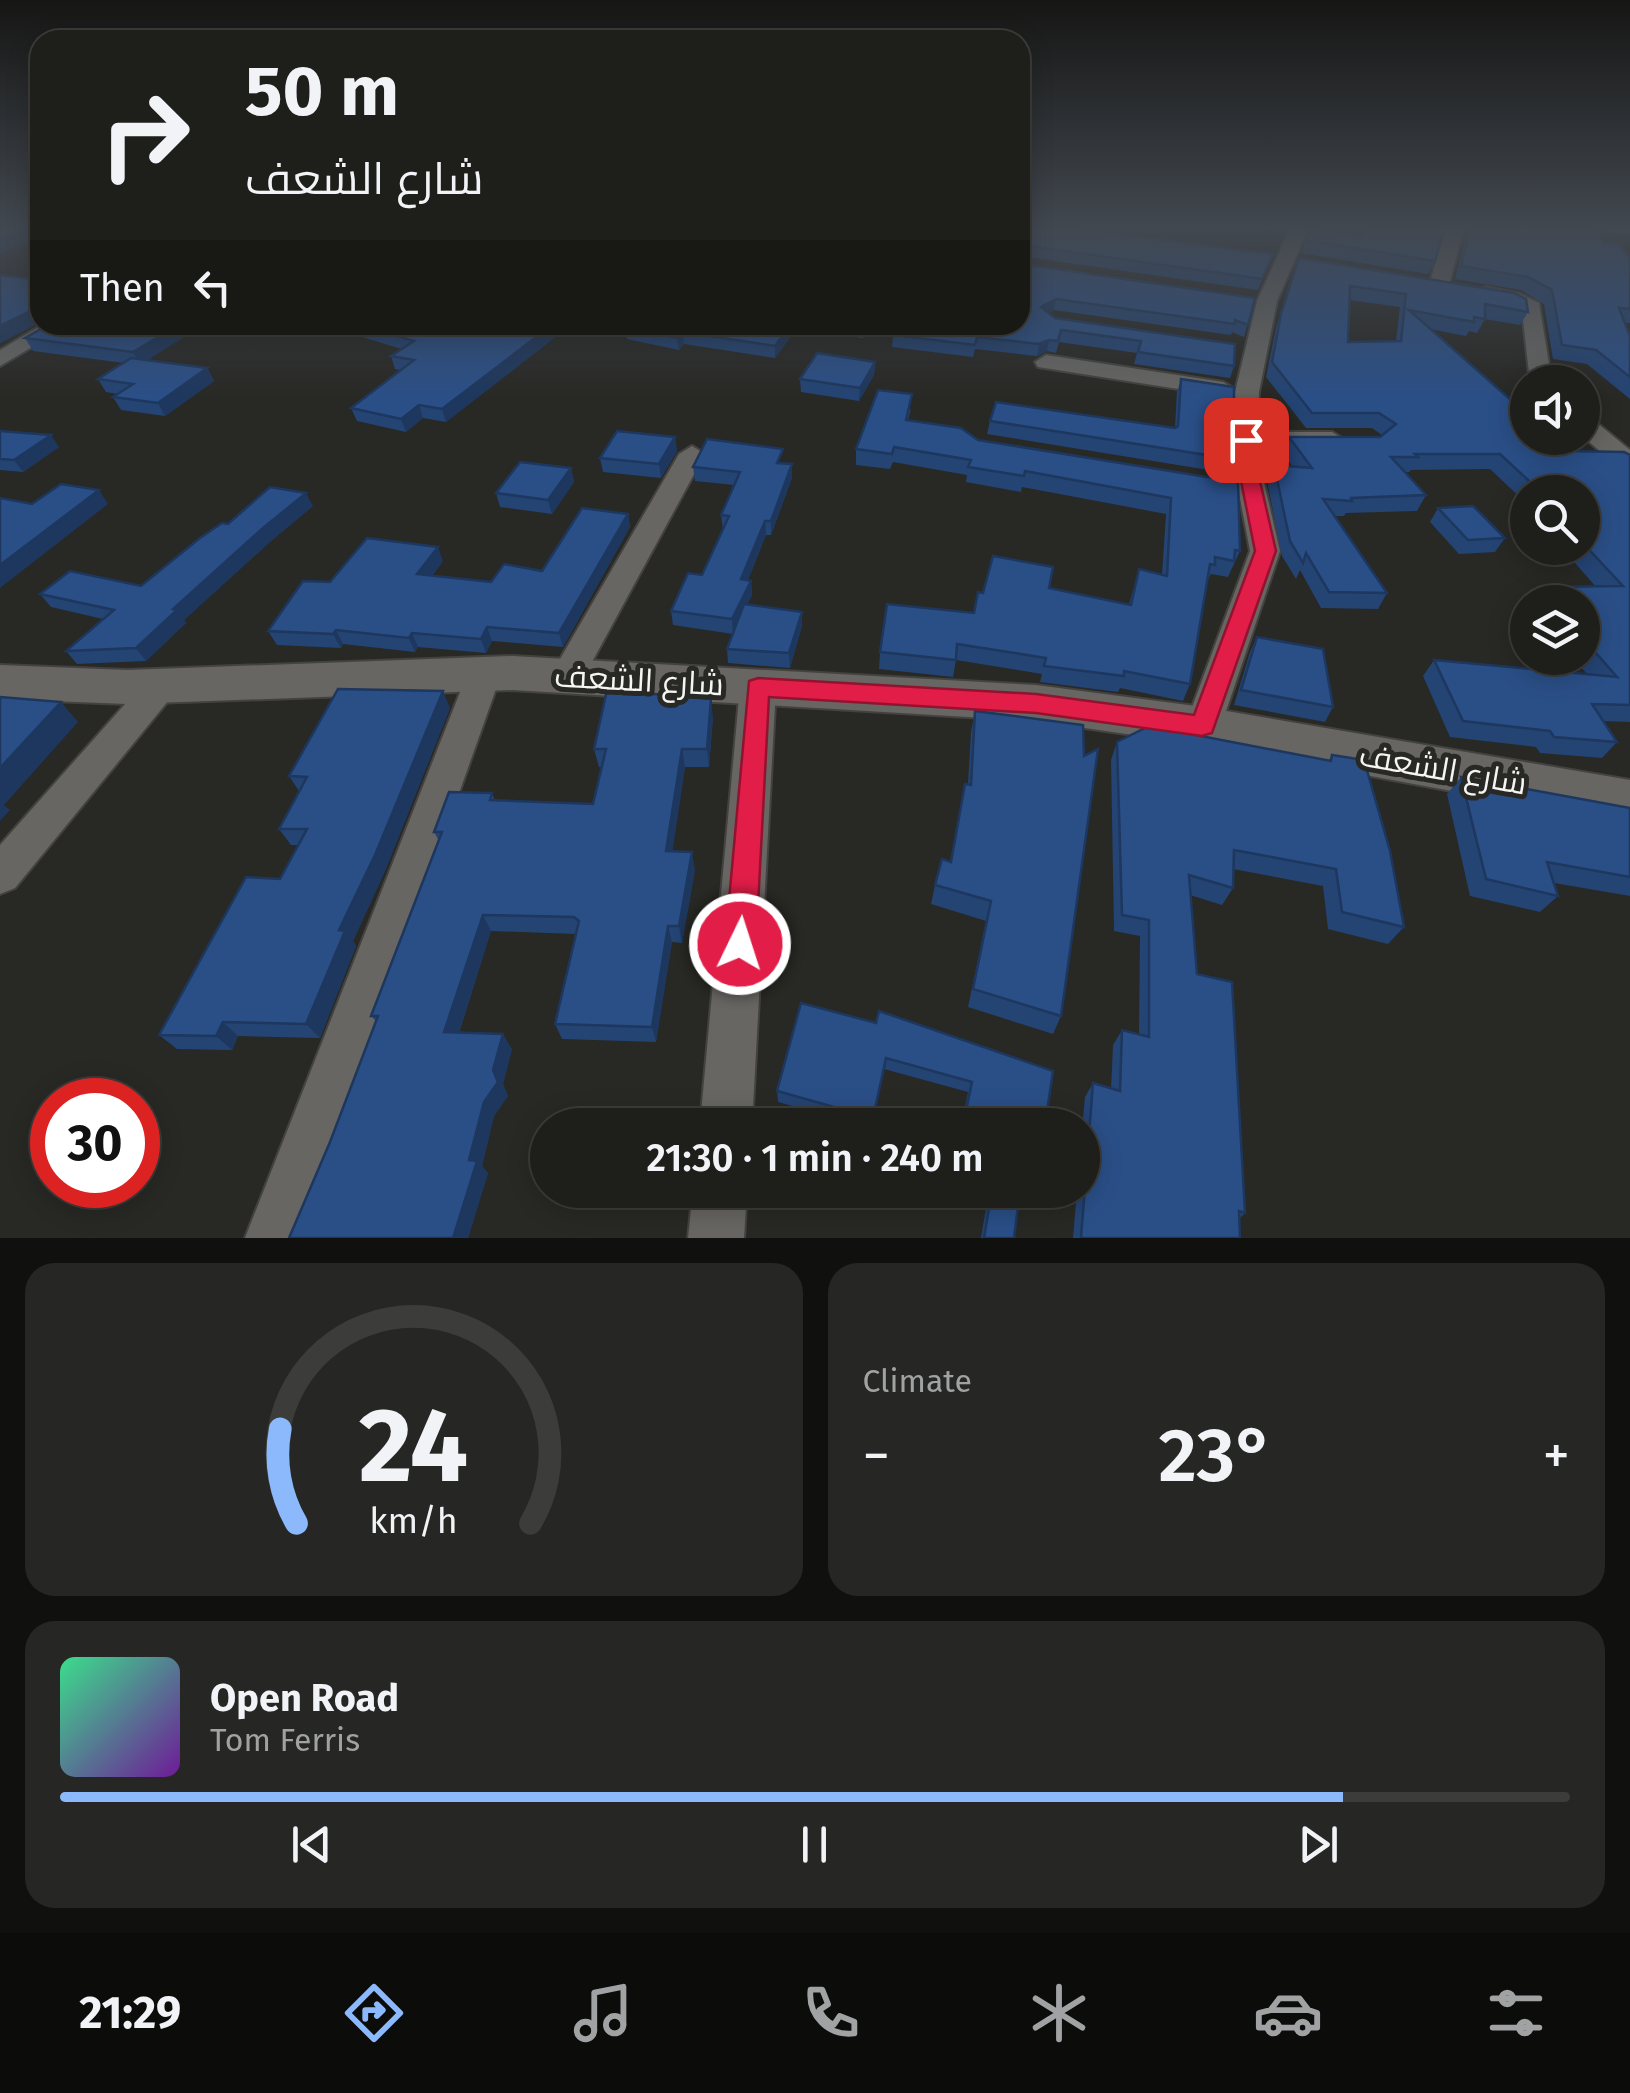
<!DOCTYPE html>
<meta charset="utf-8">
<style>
:root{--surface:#1e1e1b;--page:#262724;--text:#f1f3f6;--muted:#a1a2a3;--line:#3c3c3a;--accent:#8cb9fc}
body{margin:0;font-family:"Fira Sans",Cairo,sans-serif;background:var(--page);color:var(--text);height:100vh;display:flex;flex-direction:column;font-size:38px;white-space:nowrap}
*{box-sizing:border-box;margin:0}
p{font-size:32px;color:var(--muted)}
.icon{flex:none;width:55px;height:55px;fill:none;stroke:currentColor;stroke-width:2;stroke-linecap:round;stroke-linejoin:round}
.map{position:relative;height:1238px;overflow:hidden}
.drawer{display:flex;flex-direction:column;gap:25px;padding:25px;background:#10100f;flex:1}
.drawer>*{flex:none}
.guide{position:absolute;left:30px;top:30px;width:1000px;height:305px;border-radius:30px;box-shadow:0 5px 25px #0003,0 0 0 2px var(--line);background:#1e1e1b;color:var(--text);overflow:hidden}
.buttons{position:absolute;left:1510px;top:365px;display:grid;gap:20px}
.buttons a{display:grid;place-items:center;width:90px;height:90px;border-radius:50%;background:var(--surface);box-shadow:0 5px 25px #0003,0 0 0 2px var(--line);font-size:50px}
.speed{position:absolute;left:30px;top:1078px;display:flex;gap:20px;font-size:50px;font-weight:700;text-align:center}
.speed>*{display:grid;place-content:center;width:130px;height:130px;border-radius:50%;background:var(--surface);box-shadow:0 5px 25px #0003,0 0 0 2px var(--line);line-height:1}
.speed .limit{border:15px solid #d22;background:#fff;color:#111}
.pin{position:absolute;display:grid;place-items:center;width:85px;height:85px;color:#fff;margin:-42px;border-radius:20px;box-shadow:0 5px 15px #0006}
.me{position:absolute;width:110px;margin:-55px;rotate:4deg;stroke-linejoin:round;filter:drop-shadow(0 0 8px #0008)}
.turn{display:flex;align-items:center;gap:35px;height:210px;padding:0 50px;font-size:45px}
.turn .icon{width:130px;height:130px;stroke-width:2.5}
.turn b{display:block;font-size:70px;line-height:85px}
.then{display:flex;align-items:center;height:95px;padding:0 50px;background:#0003;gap:20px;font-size:38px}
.big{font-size:75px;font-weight:600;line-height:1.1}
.drawer .tile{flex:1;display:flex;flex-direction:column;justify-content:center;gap:15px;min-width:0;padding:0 35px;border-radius:30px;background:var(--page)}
.drawer .dial{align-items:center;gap:0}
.dial svg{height:260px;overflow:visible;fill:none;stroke:var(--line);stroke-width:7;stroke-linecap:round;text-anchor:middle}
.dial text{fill:var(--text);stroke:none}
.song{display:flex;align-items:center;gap:30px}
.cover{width:120px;height:120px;border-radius:15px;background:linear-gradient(135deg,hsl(150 70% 55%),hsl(280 70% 35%))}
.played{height:10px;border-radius:5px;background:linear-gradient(90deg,var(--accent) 85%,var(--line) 85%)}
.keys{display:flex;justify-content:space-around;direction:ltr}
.heat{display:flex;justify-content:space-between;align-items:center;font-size:55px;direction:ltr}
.drawer .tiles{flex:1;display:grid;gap:25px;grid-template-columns:1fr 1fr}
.tile:last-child{grid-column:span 2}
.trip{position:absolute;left:530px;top:1108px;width:570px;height:100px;border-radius:50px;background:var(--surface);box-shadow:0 5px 25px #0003,0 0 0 2px var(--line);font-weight:600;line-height:100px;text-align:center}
.menu{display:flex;height:160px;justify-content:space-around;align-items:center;background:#0c0c0b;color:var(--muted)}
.menu .icon{width:70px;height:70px}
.menu .active{color:var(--accent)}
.menu b{font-size:45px;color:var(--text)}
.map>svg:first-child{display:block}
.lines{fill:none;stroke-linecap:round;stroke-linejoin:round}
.minor-casing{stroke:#434240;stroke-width:4}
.tertiary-casing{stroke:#434240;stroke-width:4}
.minor{fill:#676663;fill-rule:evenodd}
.tertiary{fill:#676663;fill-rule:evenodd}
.wall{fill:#244474;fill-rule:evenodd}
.shaded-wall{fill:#1d375e}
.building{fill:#2a4f87;stroke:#1d375e;stroke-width:2.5;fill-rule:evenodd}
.route{fill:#e11d48;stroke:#92132f;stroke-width:2.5}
.labels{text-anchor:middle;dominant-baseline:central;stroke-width:10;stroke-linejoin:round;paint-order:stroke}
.street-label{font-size:32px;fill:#f5f5f3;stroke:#282824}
</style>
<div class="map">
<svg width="1630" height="1238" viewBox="0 0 1630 1238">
<rect width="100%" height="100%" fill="#282824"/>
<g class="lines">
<defs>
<g id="minor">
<path d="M1291,227H1309L1277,301L1259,392L1257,432H1332L1345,440L1332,448H1256L1280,551L1221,726L1216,736L1203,740L1190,736L1185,726L1250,551L1230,446L1235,392L1257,301Z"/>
<path d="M1446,227H1464L1449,285L1439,291L1429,285Z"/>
<path d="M1599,227H1630V233L1608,232Z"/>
<path d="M1485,287L1520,294L1539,303L1552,382H1530L1522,310L1478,297L1475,293Z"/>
<path d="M42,325H69L0,366V350Z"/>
<path d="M824,325H870L873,329L862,336L827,330Z"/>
<path d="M1046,355L1223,382L1235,389L1223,396L1038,367L1035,362Z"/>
<path d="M1582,416L1591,418L1630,450V471L1621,469L1582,436Z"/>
<path d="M692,446L705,454L580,684L568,688L556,684L551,675L556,666L679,454Z"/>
<path d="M485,659L497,663L502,672L301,1238H245L468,672L473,663Z"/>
<path d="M161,673L173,677L178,686L173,695L15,888L0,894V845L149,677Z"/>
<path d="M758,674L770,678L776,687L752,1125H700L740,687L746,678Z"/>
<path d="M693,1190H747L744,1238H688Z"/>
</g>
<path id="tertiary" d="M512,656L1036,685L1203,707L1630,780V824L1203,745L1036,721L512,690L127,704L0,699V665L127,670Z"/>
</defs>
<use href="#minor" class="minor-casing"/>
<use href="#tertiary" class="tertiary-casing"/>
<use href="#minor" class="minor"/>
<use href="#tertiary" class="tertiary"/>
</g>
<g class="wall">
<path d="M0,227L33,230L40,227V242L31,240L0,253Z"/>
<path d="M1020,227L1273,254L1258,290L1020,256Z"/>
<path d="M1312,227L1363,236L1435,261L1428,274L1301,253Z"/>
<path d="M1467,227H1597L1603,243L1630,258V323H1625L1630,336V399L1587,364L1553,359L1544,304L1521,290L1455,279L1468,228Z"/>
<path d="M1299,258L1528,312L1520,325L1485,319L1477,333L1469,331L1466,336L1430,329L1569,451L1630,455V722L1603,721L1617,742L1602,758L1540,753L1536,747L1450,737L1423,676L1434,660L1587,674L1573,658H1582V602L1527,603L1539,587H1596L1562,548H1582V492H1528V505L1490,469L1411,470L1409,472H1404L1426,495L1417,511L1346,513L1344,516H1335L1387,593L1378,609L1321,608L1300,570L1296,579L1282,556L1267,481L1274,465L1293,467L1282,452L1289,437H1380L1382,435L1372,428H1306L1266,377L1276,328ZM1349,300L1400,307L1396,341L1348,342Z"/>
<path d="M1021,264L1255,298L1244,337L1232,332L1231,335L1054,310L1048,313L1055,318L1234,366L1230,378L1134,364L1137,353L1059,342L1056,353L1047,351L1037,356L975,349L973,357L892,347L893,335L897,326L892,325H1020Z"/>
<path d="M40,280V322L0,343Z"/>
<path d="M203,325L147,360L207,368L214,381L165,416L121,410L113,397L118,394L106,392L98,379L124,363L33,351L25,338Z"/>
<path d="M297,325H566L567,328L446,422L423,418L406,432L357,421L351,408L401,370L395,369L391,356L402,349L352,334Z"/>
<path d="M799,325L775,358L684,344L679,350L627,339L625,327Z"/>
<path d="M875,362L874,375L859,401L801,392L800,379Z"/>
<path d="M1181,379L1234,401L1229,415L1225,414L1226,458L1221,472L987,434L990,421L1175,428L1177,392Z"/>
<path d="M911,409L908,420L978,440L1238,482L1240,551L1228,577L1211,574L1207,581L1190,684L1183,701L1120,688L1118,692L1040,682L1042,674L956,660L953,677L879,669L880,652L974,613L983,593L1049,588L1129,604L1139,569L1162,574L1166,514L1022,487L1021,492L966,482L967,475L893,462L890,469L856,465V449Z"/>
<path d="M0,431L59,447L23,472L0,470Z"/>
<path d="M675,437L677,451L661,478L603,472L600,458Z"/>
<path d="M783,463L792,464V478L771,535H766L748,580L751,581L752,595L747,604L802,626L790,668L728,663L727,649L733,634L673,625L671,611L702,575L723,529L721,515L734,485L695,481L693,467Z"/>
<path d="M571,468L574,482L552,514L500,507L496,493Z"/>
<path d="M313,506L271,541L184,620L186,623L146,661L77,664L66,651L103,619L51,607L40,594L141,586L228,524Z"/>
<path d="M1438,508L1505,538L1495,552L1459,554L1430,522Z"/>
<path d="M628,514L630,527L563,647L492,641L486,653L418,647L415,652L343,644L341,648L277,645L268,631L330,582L443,561L432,576L491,582L542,571Z"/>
<path d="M1257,637L1333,707L1325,722L1234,705L1250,652Z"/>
<path d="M450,708L385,871L353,941L356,946L320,1038L238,1036L232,1050L177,1049L159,1035L280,879L299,845H291L279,829L299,791L289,776Z"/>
<path d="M975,711L1061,1016L1053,1034L968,1007L986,921L931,904L935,885L951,861L968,785L971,732Z"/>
<path d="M713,717L709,767H685L672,852L695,870L682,943L672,942L656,1042L562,1039L555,1024L576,934L491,931L459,1033L512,1049L503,1084L508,1096L494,1116L482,1166L488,1173L468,1238H289L330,1142L376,1021L371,1016L439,841L434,832L492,793L495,801L593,804L602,767H599L594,749Z"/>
<path d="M1117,742L1328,761L1332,755L1404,927L1388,944L1328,929L1323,886L1233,869V888L1222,905L1190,895L1197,974L1245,1213L1240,1218V1238H1073L1077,1190H1082V1129L1085,1097L1093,1083L1111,1089L1113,1045L1122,1030L1139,1035L1140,936L1114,931L1111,760Z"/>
<path d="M1461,777L1630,808V896L1554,883L1558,896L1540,912L1470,896L1447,794Z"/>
<path d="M876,1023L1045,1125H961L968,1092L884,1069L873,1125H859L778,1102L777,1091Z"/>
<path d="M989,1190H1020L1014,1238H981Z"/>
</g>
<g class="shaded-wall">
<path d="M25,229L31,240L0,253V239Z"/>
<path d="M1056,299L1054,310L1038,319L1041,307Z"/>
<path d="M32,310L40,322L0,343V326Z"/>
<path d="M178,325H203L140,365L133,352Z"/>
<path d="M552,325H566L567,328L446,422L442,409Z"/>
<path d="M790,325H799L775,358V346Z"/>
<path d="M683,332L684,344L679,350L677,338Z"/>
<path d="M1049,340L1047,351L1037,356L1039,344Z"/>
<path d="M875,362L874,375L859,401L860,388Z"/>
<path d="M207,368L214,381L165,416L158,403Z"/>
<path d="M419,405L423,418L406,432L401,419Z"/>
<path d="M51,435L59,447L23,472L14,460Z"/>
<path d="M675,437L677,451L661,478L659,464Z"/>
<path d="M792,464V478L771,535V521Z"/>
<path d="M571,468L574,482L552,514L548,500Z"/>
<path d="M99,490L108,504L0,588V565Z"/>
<path d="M306,493L313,506L271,541L184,620L186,623L146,661L136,648L173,609L263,528Z"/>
<path d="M628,514L630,527L563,647L559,633Z"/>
<path d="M765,521L766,535L742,594L741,579Z"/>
<path d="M438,547L443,561L422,588L417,574Z"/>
<path d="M751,581L752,595L733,634L732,619Z"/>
<path d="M802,612V626L790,668L789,653Z"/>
<path d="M487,627L492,641L486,653L481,639Z"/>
<path d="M336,630L343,644L341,648L333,634Z"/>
<path d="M412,633L418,647L415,652L409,638Z"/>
<path d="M443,691L450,708L385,871L353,941L356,946L320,1038L306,1024L339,930Z"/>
<path d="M711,699L713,717L709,767L707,749Z"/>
<path d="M61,702L78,722L4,805L10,810L0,821V768Z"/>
<path d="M682,749L685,767L670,868L666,851Z"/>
<path d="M692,852L695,870L682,943L679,926Z"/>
<path d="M483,915L491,931L454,1047L444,1032Z"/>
<path d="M668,926L672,942L656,1042L652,1027Z"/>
<path d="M223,1022L238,1036L232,1050L216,1036Z"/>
<path d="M503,1034L512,1049L503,1084L508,1096L494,1116L482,1166L488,1173L468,1238H453L469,1160Z"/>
</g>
<g class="building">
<path d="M0,227H17L33,230L37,227H40V232L25,229L0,239Z"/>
<path d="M1020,227H1062L1273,254L1262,279L1022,245L1020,247Z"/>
<path d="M1312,227L1363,236L1367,227H1445L1435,261L1306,240Z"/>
<path d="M1471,227H1597L1603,243L1619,244L1630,258V309L1619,308L1630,336V377L1596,350L1562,345L1552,290L1528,277L1461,266Z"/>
<path d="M1020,258L1021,264L1255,298L1248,325L1235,320V324L1056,299L1041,307L1055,318L1235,344L1234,366L1138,352L1141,341L1061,330L1058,341L1049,340L1039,344L977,337L975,345L893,335L897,325H1020Z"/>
<path d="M1299,258L1514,293L1526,299L1528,312L1485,304V319L1474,317V322L1409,310L1528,415V438H1554L1569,451L1624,452L1630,455V705L1592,704L1617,742L1554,737L1550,731L1463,721L1434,660L1617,677L1582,637V602H1552L1539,587L1623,586L1582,542V492H1541L1500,454H1415L1418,457H1391L1426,495L1351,498L1352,501L1323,499L1387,593L1329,592L1306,553L1303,563L1290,541L1274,465L1312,468L1289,437H1380L1396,424L1379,413H1312L1272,362L1281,314ZM1350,286L1406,294L1401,341L1348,342Z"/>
<path d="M0,275L40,280V310H32L0,326Z"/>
<path d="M48,325H178L133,352L25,338Z"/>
<path d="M359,325H552L442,409L419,405L401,419L351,408L414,360L391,356L414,341Z"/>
<path d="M628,325H790L775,346L683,332L677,338L625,327Z"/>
<path d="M817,353L875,362L860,388L800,379Z"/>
<path d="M131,358L207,368L158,403L113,397L133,384L98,379Z"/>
<path d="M1181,379L1234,387V401L1225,400L1226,458L990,421L996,402L1175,428L1178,426Z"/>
<path d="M878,390L912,394L906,420L961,428L978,440L1238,482L1240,551L1235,550L1234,561L1215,557V565L1210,564L1190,684L1124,671V676L1044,666L1046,658L957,644L956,660L880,652L887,604L974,613L978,592L983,593L993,556L1053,567L1049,588L1131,605L1139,569L1167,576L1171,498L1025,471L1024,476L968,467L971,460L894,447L892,454L856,449Z"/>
<path d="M0,431L51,435L14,460L0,459Z"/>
<path d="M617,431L675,437L659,464L600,458Z"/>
<path d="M707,439L783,449L777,463L792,464L771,521H765L741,579L751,581L732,619L671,611L688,573L702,575L729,516L721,515L740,472L693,467Z"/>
<path d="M520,462L571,468L548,500L496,493Z"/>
<path d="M61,484L99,490L0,565V498L32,504Z"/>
<path d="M270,487L306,493L263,528L173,609L177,610L136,648L66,651L114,610L40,594L70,571L141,586L200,538L222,523L228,524Z"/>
<path d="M1473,506L1505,538L1468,540L1438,508Z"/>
<path d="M582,508L628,514L559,633L487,627L481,639L412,633L409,638L336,630L333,634L268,631L303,581L330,582L367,538L438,547L417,574L491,582L504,564L542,571Z"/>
<path d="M744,604L802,612L789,653L727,649Z"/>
<path d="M1257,637L1323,649L1333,707L1241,690Z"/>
<path d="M338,689L443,691L375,855L339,930L345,931L306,1024L223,1022L216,1036L159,1035L246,877L280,879L307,829H279L307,777L289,776Z"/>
<path d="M607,690L711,699L707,749H682L666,851L692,852L679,926H668L652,1027L555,1024L579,921L574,917L483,915L444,1032L503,1034L493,1070L498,1082L484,1102L469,1160L477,1161L453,1238H289L330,1142L378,1016H371L442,832H434L449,792L492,793L490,800L593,804L606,749H594Z"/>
<path d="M0,697L61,702L0,768Z"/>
<path d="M975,711L1083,725L1084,756L1098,749L1061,1016L973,989L991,901L935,885L942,859L951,862L965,784L971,785Z"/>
<path d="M1149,726L1331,761L1332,755L1364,760L1390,851L1404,927L1342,912L1336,869L1234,850L1233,888L1189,875L1197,974L1232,982L1245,1213L1239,1211L1240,1238H1081L1093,1083L1120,1091L1122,1030L1149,1037V920L1122,915L1117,742Z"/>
<path d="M1461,777L1630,808V877L1547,862L1558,896L1486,879Z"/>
<path d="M801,1003L876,1023L879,1011L1053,1071L1045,1125H963L972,1082L886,1058L873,1118L777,1091Z"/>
<path d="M992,1190H1020L1014,1238H984Z"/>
</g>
<linearGradient id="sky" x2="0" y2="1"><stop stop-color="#161614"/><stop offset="0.57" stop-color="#424850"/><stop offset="1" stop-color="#424850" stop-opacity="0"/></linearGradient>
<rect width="1630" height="400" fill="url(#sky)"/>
<path class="route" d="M1246,435L1255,440L1252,446L1276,551L1212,733L1202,736L1036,713L769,697L756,944L752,955L740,959L729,955L725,944L749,681L758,678L1036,694L1194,715L1255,551L1234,446L1240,436Z"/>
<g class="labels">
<g class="street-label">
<text transform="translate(639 680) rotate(3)">شارع الشعف</text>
<text transform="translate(1443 769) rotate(10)">شارع الشعف</text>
</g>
</g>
</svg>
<div class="buttons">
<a><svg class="icon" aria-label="sound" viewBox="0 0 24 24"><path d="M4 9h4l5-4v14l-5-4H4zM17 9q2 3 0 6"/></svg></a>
<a><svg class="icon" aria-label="search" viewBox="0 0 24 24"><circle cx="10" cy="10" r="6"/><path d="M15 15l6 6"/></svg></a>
<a><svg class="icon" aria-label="layers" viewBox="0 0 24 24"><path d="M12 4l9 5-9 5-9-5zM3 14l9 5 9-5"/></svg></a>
</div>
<div class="speed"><div class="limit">30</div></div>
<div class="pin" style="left:1246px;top:440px;background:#d93025"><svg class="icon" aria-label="arrive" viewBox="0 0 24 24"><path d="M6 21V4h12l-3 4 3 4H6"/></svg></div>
<svg class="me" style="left:740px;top:944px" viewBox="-20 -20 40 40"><circle r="17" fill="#e11d48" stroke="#fff" stroke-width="3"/><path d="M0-11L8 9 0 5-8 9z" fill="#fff"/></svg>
<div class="trip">21:30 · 1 min · 240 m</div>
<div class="guide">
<div class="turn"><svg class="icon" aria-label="right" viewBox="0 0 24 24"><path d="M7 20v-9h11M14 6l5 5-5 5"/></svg><div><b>50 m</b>شارع الشعف</div></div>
<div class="then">Then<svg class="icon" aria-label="left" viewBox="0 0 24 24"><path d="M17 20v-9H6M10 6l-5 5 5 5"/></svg></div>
</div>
</div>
<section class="drawer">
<div class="tiles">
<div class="tile dial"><svg viewBox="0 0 100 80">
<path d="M14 69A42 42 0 1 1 86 69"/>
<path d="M14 69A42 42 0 0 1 9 40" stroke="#8cb9fc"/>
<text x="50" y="56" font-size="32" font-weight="700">24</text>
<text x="50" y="72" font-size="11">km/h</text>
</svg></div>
<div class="tile"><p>Climate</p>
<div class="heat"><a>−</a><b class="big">23°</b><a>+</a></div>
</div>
<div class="tile">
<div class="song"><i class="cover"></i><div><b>Open Road</b><p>Tom Ferris</p></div></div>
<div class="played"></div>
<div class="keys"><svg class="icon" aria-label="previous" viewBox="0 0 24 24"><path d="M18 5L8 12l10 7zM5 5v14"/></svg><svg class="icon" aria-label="pause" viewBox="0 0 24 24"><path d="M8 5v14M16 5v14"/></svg><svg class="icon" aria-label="next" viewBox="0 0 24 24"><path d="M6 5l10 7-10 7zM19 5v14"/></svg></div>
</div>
</div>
</section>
<nav class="menu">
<b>21:29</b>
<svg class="icon active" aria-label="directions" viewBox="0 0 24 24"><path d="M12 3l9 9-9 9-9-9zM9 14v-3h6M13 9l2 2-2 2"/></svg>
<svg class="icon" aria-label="music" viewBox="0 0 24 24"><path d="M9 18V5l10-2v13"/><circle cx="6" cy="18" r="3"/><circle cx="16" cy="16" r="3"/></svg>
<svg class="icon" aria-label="phone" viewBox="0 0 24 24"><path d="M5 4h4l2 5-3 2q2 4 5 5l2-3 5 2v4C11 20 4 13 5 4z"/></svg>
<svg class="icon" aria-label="climate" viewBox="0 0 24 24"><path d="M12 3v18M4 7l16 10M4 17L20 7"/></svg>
<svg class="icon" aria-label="car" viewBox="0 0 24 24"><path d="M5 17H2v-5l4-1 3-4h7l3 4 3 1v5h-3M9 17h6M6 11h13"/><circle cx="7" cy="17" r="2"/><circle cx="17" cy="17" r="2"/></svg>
<svg class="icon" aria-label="filters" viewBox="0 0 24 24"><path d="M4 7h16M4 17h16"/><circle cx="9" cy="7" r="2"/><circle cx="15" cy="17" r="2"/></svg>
</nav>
